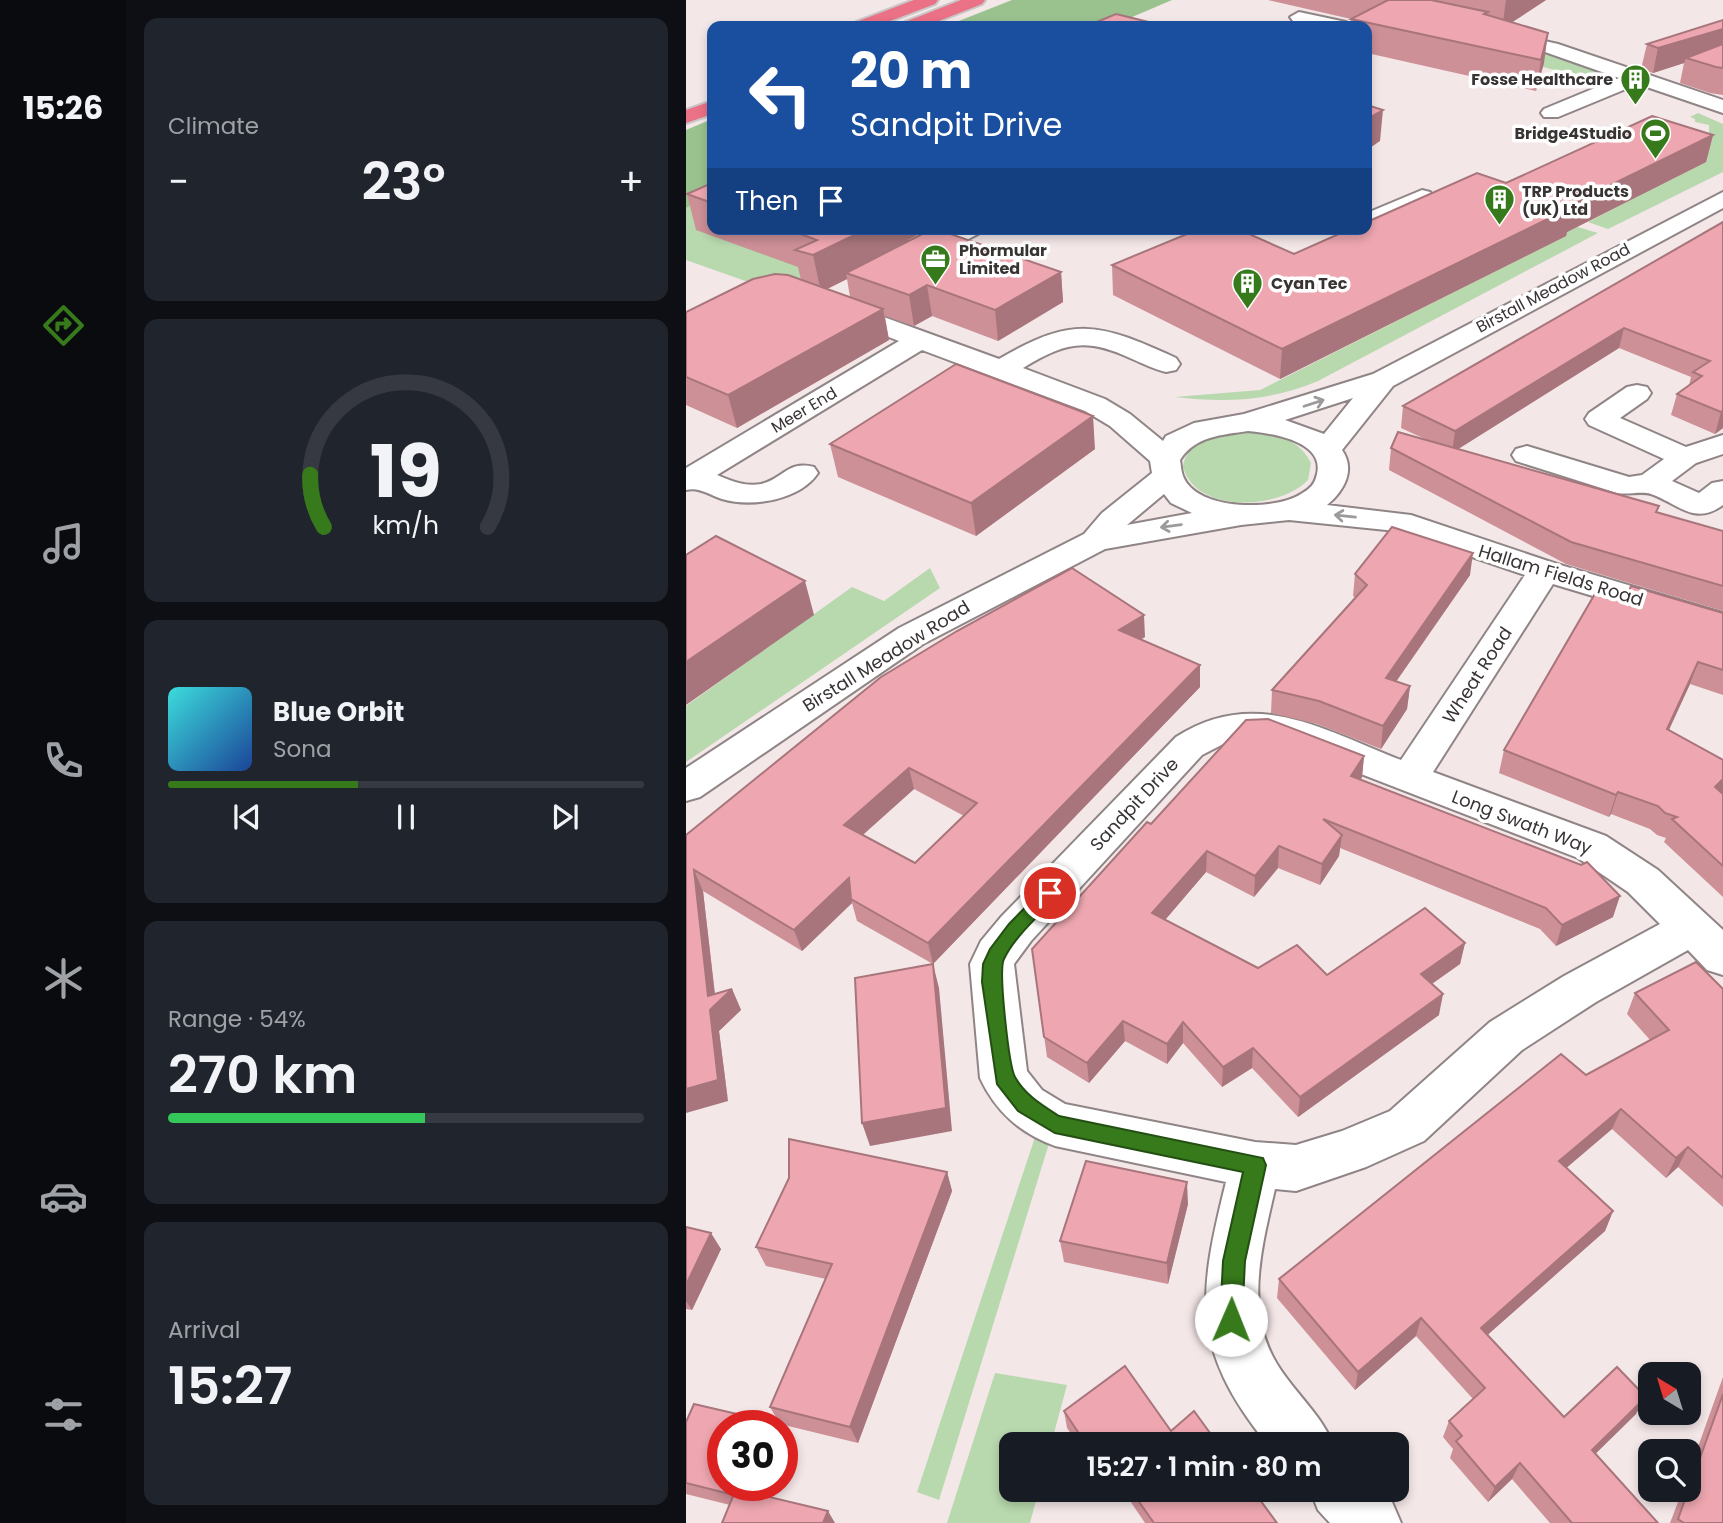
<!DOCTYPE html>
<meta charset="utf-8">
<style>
:root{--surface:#171b24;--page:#20242c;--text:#f1f3f6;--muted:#9ea1a6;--line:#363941;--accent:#367a1b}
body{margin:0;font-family:Poppins,sans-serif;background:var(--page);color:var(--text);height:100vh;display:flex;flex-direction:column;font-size:26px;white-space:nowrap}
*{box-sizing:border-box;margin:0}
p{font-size:23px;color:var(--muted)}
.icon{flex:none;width:38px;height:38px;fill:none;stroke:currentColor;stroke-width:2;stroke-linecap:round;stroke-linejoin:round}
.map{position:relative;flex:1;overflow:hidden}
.panel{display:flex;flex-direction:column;gap:18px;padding:18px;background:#0d0f14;width:560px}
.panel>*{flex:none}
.guide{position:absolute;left:21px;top:21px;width:665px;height:214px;border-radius:14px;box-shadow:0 4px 10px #0003;background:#1a4fa0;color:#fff;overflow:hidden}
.needle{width:46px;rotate:322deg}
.buttons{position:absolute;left:952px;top:1362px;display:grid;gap:14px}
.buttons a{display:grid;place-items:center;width:63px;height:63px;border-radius:14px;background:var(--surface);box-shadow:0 4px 10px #0003;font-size:35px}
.speed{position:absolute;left:21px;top:1410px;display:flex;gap:14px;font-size:35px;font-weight:700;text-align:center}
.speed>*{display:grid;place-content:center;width:91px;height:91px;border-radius:50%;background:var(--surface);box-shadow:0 4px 10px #0003;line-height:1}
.speed .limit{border:10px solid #d22;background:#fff;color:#111}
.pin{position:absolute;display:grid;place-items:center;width:60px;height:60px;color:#fff;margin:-30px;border:4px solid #fff;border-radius:50%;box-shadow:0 2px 7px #0007}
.me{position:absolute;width:77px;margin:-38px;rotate:1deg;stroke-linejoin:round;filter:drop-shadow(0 0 5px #0008)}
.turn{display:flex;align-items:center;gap:24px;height:147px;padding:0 28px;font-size:32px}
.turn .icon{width:91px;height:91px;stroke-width:2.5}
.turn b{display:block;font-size:49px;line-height:60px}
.then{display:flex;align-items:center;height:66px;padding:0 28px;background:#0003;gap:14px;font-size:26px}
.big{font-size:52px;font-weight:600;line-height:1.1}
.panel .widget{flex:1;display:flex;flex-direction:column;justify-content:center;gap:10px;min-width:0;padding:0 24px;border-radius:14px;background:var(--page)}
.panel .dial{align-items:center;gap:0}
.dial svg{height:182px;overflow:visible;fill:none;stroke:var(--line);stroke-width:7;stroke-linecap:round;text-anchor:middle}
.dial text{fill:var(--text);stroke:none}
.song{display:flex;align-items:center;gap:21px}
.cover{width:84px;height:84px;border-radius:10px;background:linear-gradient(135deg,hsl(180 70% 55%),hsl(220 70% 35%))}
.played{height:7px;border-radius:4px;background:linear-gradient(90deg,var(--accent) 40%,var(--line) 40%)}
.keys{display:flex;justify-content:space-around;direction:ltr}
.heat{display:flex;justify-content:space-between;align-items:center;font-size:38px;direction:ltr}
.charge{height:10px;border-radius:5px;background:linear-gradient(90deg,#34c759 54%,var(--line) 0)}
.trip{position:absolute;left:313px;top:1432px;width:410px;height:70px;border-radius:14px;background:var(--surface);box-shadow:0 4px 10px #0003;font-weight:600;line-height:70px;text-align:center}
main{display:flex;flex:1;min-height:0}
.dock{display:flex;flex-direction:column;width:126px;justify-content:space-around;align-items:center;background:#090b0e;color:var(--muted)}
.dock .icon{width:49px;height:49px}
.dock .active{color:var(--accent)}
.dock b{font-size:32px;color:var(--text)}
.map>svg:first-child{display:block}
.green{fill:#b8d8ae}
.forest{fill:#9ac28e}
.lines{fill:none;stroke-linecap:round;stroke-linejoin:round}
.minor-casing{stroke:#908586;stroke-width:4}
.highway-casing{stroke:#c8c6c6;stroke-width:4}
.minor{fill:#fff;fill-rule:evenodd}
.highway{fill:#eb7186;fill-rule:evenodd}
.wall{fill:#cd9097;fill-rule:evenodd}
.shaded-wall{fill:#a7757b}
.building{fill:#eea7b0;stroke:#a7757b;stroke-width:2;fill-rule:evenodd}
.oneway{stroke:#9c9a9a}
.route{fill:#367a1b;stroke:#234f12;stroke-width:2}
.labels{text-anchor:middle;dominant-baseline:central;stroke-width:7;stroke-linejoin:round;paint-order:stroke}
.far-poi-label{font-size:16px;font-weight:bold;fill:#393434;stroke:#fff;text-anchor:start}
.far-street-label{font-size:16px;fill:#393434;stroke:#fff}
.street-label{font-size:18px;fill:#393434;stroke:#fff}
</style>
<main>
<nav class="dock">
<b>15:26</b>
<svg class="icon active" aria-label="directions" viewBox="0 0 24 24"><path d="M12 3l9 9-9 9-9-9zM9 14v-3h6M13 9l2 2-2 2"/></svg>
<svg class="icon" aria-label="music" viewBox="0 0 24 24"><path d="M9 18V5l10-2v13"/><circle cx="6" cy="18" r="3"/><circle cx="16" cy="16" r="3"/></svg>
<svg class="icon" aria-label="phone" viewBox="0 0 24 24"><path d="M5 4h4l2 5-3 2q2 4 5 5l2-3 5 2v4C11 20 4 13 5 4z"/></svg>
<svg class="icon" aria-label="climate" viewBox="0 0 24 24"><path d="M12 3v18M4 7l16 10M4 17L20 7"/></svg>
<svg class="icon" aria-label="car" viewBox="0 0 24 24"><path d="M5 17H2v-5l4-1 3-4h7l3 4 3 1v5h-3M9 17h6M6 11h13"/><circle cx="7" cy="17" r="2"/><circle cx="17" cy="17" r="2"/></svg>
<svg class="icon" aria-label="filters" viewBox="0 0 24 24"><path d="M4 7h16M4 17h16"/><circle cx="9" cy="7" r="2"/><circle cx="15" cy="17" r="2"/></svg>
</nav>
<section class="panel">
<div class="widget"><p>Climate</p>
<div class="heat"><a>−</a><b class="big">23°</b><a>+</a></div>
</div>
<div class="widget dial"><svg viewBox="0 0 100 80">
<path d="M14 69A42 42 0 1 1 86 69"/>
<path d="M14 69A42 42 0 0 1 8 46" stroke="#367a1b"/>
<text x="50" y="56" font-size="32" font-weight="700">19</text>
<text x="50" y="72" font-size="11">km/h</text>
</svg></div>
<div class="widget">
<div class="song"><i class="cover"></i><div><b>Blue Orbit</b><p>Sona</p></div></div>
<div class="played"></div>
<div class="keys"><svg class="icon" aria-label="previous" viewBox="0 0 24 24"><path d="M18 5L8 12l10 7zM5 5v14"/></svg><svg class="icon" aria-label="pause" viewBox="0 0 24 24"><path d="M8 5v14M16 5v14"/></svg><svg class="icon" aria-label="next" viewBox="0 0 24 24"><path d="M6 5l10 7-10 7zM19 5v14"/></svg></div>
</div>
<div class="widget"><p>Range · 54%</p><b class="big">270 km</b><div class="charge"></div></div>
<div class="widget"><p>Arrival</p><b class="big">15:27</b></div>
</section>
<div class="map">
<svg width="1037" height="1523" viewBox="0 0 1037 1523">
<rect width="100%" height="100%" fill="#f4e7e8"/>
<g class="green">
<path d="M712,26L861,52L925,76L920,80H904Z"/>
<path d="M1012,113L1037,124V172L922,229L902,222L948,198L1023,144V125L1009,122V119L1004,117Z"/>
<path d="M26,196L11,228L146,279L65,283L0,260V208Z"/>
<path d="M875,222L912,233L632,381C584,401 540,403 489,397L574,390L879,236Z"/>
<path d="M551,431C579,431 612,435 625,463L622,480C593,510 510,514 497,467C500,440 529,436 551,431Z"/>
<path d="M244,568L254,588L0,762V706L166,587L198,601Z"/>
<path d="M356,1116L369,1124L253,1500L231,1492Z"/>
<path d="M309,1373L381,1385L365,1444H326V1489H353L344,1523H261Z"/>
</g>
<g class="forest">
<path d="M326,0H486L425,26H260Z"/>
<path d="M26,119V196L0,208V130Z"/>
</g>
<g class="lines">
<defs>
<g id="minor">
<path d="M613,12L660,22L663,26H631L607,21L604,17Z"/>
<path d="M810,30L872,44L1037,100V113L952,84L872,117H858L855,113L858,109L933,78L859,52L804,39L801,35L804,31Z"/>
<path d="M736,190L744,192L747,197L744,202L681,229V213Z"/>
<path d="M1037,192V208L707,386L656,450C670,470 658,491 641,505L725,515L871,564L1037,613V635L867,584L747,772L920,836L972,870L1037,930V975L1021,970L1002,950L910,1002L836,1050L738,1141L680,1167L610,1191L589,1189C576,1246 558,1311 591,1364C608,1392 634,1413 647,1444H581C504,1348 512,1295 540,1182L369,1146C334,1133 310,1112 294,1078L284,964L295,941L315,917L490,737C569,686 637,730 715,760L839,575L710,531L603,520L555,525L419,549L237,644L14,797L0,801V768L213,628L398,534L416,513L466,473L464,461L424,426L399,411L236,350L31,475C45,481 60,487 75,484C97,479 102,460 128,467L132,473C114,500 66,508 36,499C23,495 14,487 0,490V468L213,341L144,314L140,309L144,304L153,301L162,304L313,359C388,315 413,323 490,358L494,364L490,370L480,372C467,369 456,363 444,358C399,337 378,343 337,368L419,399L444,414L477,441L480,436L508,423L558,414L687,374ZM667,398L638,434L599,420ZM562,431C585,433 639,441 631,474C629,484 624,489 615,494C589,511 510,511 497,476C495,471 495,465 494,460C509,436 536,435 562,431ZM478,494L485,503L506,513L441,525ZM564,738H582L892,858L942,892L974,924L878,976L804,1022L704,1111L656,1131L610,1145L569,1142L379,1104L356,1090L341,1071L328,964L345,941L516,755L545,740Z"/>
<path d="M265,229H296L292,234L232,265L223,267L214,265L211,260L214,255Z"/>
<path d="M951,385L961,387L965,393L961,399L934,418L1000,447L1037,435V454L1010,463L986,481L1013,493L1026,483L1037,481V505C1008,526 993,504 965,494C955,491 942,495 931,493L830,461L826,455L830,449L841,446L943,477L956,475L978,459L903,425L899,419L903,413L941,387Z"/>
<path d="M624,1489H694L706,1502L715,1523H644L632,1510Z"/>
</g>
<g id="highway">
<path d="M228,0H252L249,4L191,26H167L170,22Z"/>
<path d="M275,0H299L296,4L240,26H216L219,22Z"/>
<path d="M26,101V114L0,123V110Z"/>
</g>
</defs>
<use href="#minor" class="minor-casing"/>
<use href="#highway" class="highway-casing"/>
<use href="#minor" class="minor"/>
<use href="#highway" class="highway"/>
</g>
<g class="wall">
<path d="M582,0H860L826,22L858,63L850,91L681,53V26H664L665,19Z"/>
<path d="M1037,20V95L1024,93L994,83L998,63L967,73L955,69L961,44Z"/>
<path d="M1027,135L1020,162L881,232L880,236L594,379L427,295L426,265L608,254L820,183Z"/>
<path d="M26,183V229H242L222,240V241L375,272L377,302L312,341L246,316L228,326L199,316L203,340L51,428L0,405V312L115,280L112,267L10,230L1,194ZM161,279L164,297L141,289Z"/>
<path d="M1037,222V428L1029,434L985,415L991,394L1003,385L1005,377L933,348L771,449L972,513L1037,531V611L880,564L703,470L705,448L741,440L715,428L717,406Z"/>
<path d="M144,444L409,449L290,536L152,477Z"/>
<path d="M669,574L784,575L710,682L724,686L721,709L695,749L631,724L585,713L586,690L670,598L667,596Z"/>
<path d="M939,601L1037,613V695L1004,684L983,730L1037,760V897L978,842L980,838L971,835L964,829L925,814L923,817L813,773L818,750Z"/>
<path d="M459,637L454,640L514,665V687L247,964L171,921L166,903L116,951L17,891L29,994L46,989L55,1010L33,1031L42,1101L0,835ZM228,789L278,816L229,863L177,835Z"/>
<path d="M678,756L676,777L675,779L927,917L870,946L854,929L654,848L653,856L634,885L592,868L568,897L520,872L479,920L572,968L641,975L779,943L774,964L746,984L753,1015L612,1117L566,1068L536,1087L497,1043L481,1064L439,1041L403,1083L361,1057L346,949L465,824Z"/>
<path d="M1037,989V1207L992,1167L980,1178L926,1129L880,1168L927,1211L919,1231L801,1335L878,1417L950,1414L909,1454L972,1523H864L826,1479L802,1502L764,1458L767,1449L757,1437L763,1421L787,1399L730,1336L669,1390L591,1298L593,1279L900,1075L964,1040L941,1014L949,993Z"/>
<path d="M261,1172L266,1191L172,1443L94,1424L84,1407L140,1279L80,1266L70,1247Z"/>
<path d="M502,1204L482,1284L378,1262L374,1241Z"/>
<path d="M0,1227L35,1249L6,1310L0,1309Z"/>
<path d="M1037,1377V1523H984L997,1489H1003V1472Z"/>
<path d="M378,1411L485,1431L532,1444H392L381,1428Z"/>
<path d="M0,1422L63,1486L44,1505L0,1494Z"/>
<path d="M436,1489H566L591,1523H459Z"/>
</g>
<g class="shaded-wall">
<path d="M820,0H860L816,29Z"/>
<path d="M1037,29V48L1000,58L998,63L967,73L972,48Z"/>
<path d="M862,33L858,63L850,91L855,60Z"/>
<path d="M697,110L694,141L681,150V119Z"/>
<path d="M1027,135L1020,162L881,232L880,236L594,379L596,349L882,206Z"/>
<path d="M181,229H242L222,240L223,248L160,273L161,279L135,292L127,255Z"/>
<path d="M375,272L377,302L312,341L309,310Z"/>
<path d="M241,285L246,316L228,326L223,295Z"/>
<path d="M197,309L203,340L51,428L42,395Z"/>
<path d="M938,328L933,348L766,453L769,431Z"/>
<path d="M1037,411V428L1029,434L1035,412Z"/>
<path d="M407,416L409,449L290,536L285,503Z"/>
<path d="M787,553L784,575L697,700L700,678Z"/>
<path d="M119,581L128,615L0,705V662Z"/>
<path d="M458,615L459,637L434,652L433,630Z"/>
<path d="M1012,662L1004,684L973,751L981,729Z"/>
<path d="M514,665V687L247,964L242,943Z"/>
<path d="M724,686L721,709L695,749L697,726Z"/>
<path d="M678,756L676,777L663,797L665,776Z"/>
<path d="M223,768L228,789L164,846L158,825Z"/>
<path d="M1037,779V793L1020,809L1029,787Z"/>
<path d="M932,792L925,814L923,817L930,795Z"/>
<path d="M656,835L653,856L634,885L636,864Z"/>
<path d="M593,846L592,868L568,897L569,876Z"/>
<path d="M521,851L520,872L467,934L466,913Z"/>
<path d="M8,870L17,891L30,1005L46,989L55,1010L33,1031L42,1101L0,1113V1089L22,996Z"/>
<path d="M163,878L166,903L116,951L108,930Z"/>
<path d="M934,896L927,917L870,946L876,925Z"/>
<path d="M779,943L774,964L731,994L735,974Z"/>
<path d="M247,964L253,988L266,1131L184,1146L176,1123Z"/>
<path d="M757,994L753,1015L612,1117L614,1097Z"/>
<path d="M437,1021L439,1041L403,1083L401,1063Z"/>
<path d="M497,1022V1043L481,1064V1044Z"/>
<path d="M567,1048L566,1068L536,1087L537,1067Z"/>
<path d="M935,1109L926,1129L865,1181L873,1161Z"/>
<path d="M1002,1147L992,1167L980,1178L990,1158Z"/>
<path d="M261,1172L266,1191L172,1443L164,1427Z"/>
<path d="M501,1182L502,1204L482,1284L481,1263Z"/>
<path d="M927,1211L919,1231L789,1346L795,1328Z"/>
<path d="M25,1233L35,1249L6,1310L0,1301V1285Z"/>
<path d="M735,1318L730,1336L669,1390L672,1372Z"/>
<path d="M960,1397L950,1414L896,1467L906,1450Z"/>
<path d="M77,1420L81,1426H74Z"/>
<path d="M834,1463L826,1479L802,1502L809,1487Z"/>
<path d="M47,1486H63L54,1507L44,1494Z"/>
<path d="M142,1511L149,1523H137Z"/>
</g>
<g class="building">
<path d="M702,0H745L802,12L798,14L862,33L855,60L665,19Z"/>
<path d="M430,14L479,26H401Z"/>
<path d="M1037,20V29L972,48L961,44Z"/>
<path d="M1037,44V68L1030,67L1000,58Z"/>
<path d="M681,105L697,110L681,119Z"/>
<path d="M966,116L1027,135L882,206L886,207L596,349L426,265L513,229H552L608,254L664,229H681V222L791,173L820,183Z"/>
<path d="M26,183V203L1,194Z"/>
<path d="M1037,222V411L1035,412L991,394L1016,376L1007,372L1024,361L938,328L769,431L717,406Z"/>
<path d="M101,229H181L127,255L109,250L131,240Z"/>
<path d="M246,229H250L375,272L309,310L241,285L223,295L160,273Z"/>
<path d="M89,274L102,275L197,309L42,395L0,377V312L67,279Z"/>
<path d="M270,364L407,416L285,503L144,444Z"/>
<path d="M712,432L973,506L970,512L1037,531V586L885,542L705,448Z"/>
<path d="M706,527L787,553L700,678L724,686L697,726L633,701L586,690L681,585L669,574Z"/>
<path d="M30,536L119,581L0,662V555Z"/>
<path d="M386,568L458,615L433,630L514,665L242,943L165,899L163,878L108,930L8,870L22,996L46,989L24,1010L32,1080L0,1089V835L195,677L271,631ZM223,768L291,803L229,863L158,825Z"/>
<path d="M945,586L1037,613V670L1012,662L981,729L1037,760V779L1029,787L1037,794V866L986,819L991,817L979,813L972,806L932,792L930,795L818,750L910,592L939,601Z"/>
<path d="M582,719L678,756L665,776L895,865L901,862L934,896L876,925L860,908L637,819L656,835L636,864L593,846L569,876L521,851L466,913L572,968L611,945L641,975L739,908L779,943L735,974L757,994L614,1097L567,1048L537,1067L497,1022L481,1044L437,1021L401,1063L358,1037L346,949L461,822L465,824L560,720Z"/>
<path d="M1010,962L1037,989V1178L1002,1147L990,1158L935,1109L873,1161L927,1211L795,1328L878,1417L931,1367L960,1397L906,1450L972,1523H886L834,1463L809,1487L770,1441L776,1436L763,1421L799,1388L735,1318L672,1372L593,1279L875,1054L900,1075L983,1030L949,993Z"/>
<path d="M247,964L260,1108L176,1123L169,978Z"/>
<path d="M103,1139L261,1172L164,1427L84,1407L146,1264L70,1247L103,1178Z"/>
<path d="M400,1161L501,1182L481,1263L374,1241Z"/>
<path d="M0,1227L25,1233L0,1285Z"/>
<path d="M439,1366L485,1431L508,1411L532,1444H400L378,1411Z"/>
<path d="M1037,1394V1523H998L992,1519Z"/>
<path d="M8,1404L77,1420L74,1426H37V1486H47L44,1494L0,1483V1422Z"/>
<path d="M50,1489L142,1511L137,1523H36Z"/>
<path d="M444,1489H566L591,1523H468Z"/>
</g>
<defs><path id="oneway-shaft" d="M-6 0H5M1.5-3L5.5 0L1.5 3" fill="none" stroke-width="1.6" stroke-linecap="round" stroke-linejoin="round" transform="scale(1.75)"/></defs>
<g class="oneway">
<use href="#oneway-shaft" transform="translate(628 403) rotate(-18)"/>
<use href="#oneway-shaft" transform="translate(659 516) rotate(-174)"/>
<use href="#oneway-shaft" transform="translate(485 526) rotate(172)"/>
</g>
<path class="route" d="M364,886L370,888L373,893L370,897C353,916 329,936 318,959C312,970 323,1066 329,1077C339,1095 356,1105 373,1116L577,1158L580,1165L559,1261L556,1320L553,1328L545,1332L537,1328L534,1320L537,1261L557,1172L369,1133L332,1111L311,1084L296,982L297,964L304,949L323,924L358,888Z"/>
<defs>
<symbol id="building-pin" viewBox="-11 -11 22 30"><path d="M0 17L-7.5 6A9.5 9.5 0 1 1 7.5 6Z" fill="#367a1b" stroke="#fff"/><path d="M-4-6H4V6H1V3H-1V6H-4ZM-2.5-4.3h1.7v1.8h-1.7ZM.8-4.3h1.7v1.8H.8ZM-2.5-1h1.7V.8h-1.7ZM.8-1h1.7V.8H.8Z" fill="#fff"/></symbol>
<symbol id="stadium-pin" viewBox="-11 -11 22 30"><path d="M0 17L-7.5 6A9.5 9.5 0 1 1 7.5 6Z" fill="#367a1b" stroke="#fff"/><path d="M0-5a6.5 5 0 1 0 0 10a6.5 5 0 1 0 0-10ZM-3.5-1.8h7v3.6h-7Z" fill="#fff"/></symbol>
<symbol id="office-pin" viewBox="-11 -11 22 30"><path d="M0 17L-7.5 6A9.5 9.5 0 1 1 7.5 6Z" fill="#367a1b" stroke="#fff"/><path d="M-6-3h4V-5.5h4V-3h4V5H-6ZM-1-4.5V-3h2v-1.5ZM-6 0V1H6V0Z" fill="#fff"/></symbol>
</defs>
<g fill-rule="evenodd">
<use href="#building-pin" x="932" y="62" width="35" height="47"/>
<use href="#stadium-pin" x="952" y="116" width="35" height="47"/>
<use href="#building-pin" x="796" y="182" width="35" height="47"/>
<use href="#office-pin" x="232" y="242" width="35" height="47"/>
<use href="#building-pin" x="544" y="266" width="35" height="47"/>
</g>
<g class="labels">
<g class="far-poi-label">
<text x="927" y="79" text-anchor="end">Fosse Healthcare</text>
<text x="946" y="133" text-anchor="end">Bridge4Studio</text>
<text x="836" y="191">TRP Products<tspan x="836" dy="18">(UK) Ltd</tspan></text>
<text x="273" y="250">Phormular<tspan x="273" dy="18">Limited</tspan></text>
<text x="585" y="283">Cyan Tec</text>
</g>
<g class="far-street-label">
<text transform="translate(867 288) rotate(-28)">Birstall Meadow Road</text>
<text transform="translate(118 410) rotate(-31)">Meer End</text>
</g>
<g class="street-label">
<text transform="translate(875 575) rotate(17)">Hallam Fields Road</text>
<text transform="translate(200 656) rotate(-32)">Birstall Meadow Road</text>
<text transform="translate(791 675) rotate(-57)">Wheat Road</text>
<text transform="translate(448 804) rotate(-47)">Sandpit Drive</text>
<text transform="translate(836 822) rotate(21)">Long Swath Way</text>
</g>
</g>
</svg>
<div class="buttons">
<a><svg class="needle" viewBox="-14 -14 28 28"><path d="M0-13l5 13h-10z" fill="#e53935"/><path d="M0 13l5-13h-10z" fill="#9ea1a6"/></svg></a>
<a><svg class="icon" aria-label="search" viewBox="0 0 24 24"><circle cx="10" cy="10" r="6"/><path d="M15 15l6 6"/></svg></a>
</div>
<div class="speed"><div class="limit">30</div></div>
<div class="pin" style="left:364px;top:893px;background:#d93025"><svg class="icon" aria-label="arrive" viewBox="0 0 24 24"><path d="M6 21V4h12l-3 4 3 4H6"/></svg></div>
<svg class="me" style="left:545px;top:1320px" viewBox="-20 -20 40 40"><circle r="19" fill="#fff"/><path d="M0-13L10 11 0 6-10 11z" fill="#367a1b"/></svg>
<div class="trip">15:27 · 1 min · 80 m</div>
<div class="guide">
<div class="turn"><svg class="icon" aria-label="left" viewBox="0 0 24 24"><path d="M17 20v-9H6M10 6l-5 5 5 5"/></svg><div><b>20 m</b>Sandpit Drive</div></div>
<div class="then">Then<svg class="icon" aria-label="arrive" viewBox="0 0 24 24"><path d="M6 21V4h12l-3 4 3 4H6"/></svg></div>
</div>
</div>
</main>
